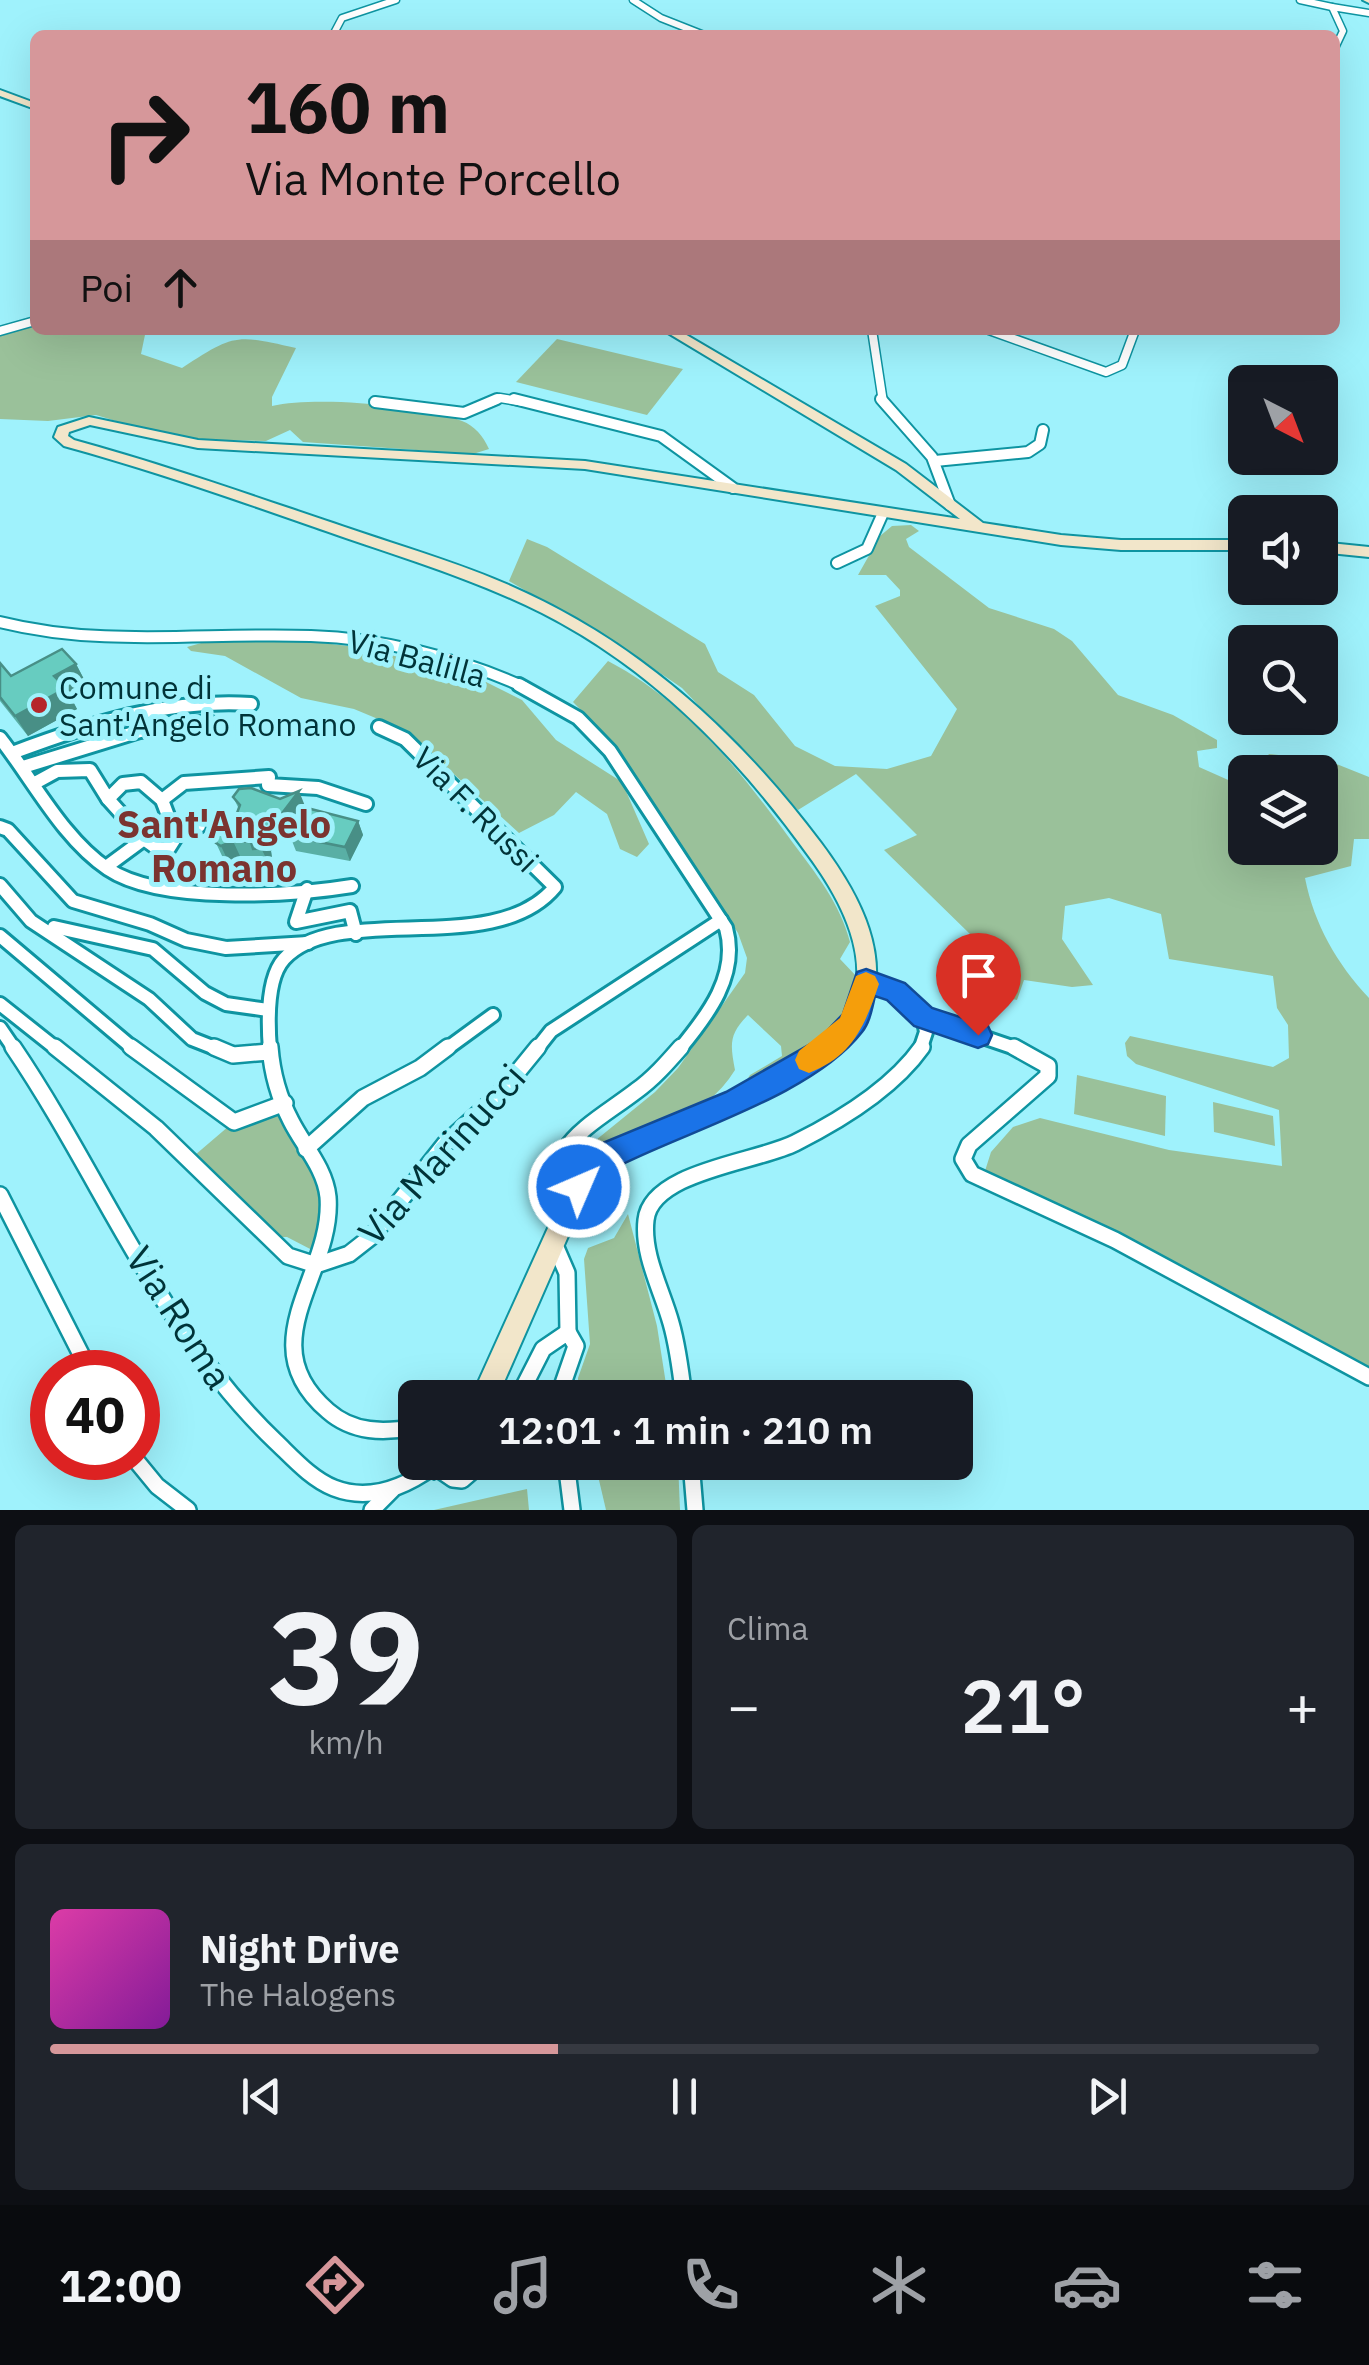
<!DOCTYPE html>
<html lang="it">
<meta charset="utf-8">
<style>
:root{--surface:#171b24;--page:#20242c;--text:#f1f3f6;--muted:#9ea1a6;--line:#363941;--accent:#d6979a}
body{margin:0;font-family:"IBM Plex Sans",sans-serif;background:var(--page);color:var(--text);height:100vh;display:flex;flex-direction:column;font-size:38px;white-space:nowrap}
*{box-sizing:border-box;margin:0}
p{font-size:32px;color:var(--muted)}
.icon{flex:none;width:55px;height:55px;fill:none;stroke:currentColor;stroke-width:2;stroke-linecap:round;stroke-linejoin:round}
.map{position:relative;height:1510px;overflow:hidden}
.sheet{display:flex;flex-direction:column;gap:15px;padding:15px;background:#0d0f14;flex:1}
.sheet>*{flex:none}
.banner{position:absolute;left:30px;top:30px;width:1310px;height:305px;border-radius:15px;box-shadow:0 10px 40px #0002;background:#d6979a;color:#111;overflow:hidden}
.needle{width:65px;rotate:138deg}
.fabs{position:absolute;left:1228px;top:365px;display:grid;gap:20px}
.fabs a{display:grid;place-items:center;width:110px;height:110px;border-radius:15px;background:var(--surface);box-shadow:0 10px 40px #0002;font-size:50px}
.speed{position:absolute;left:30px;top:1350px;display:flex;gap:20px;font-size:50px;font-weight:700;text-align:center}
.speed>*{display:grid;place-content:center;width:130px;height:130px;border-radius:50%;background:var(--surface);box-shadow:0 10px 40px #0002;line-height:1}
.speed .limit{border:15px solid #d22;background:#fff;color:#111}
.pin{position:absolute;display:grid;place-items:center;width:85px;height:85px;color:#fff;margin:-102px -42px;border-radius:50% 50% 50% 0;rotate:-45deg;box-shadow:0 0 10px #0007}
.pin .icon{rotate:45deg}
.me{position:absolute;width:110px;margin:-55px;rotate:45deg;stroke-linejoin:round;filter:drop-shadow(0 0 8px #0008)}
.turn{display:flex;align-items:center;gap:35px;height:210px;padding:0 50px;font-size:45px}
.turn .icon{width:130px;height:130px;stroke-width:2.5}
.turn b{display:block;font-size:70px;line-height:85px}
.then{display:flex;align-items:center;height:95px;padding:0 50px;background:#0003;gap:20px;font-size:38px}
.big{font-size:75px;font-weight:600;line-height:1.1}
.sheet .widget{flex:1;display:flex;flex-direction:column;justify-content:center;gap:15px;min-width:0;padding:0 35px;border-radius:15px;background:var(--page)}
.sheet .dial{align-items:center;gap:0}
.dial b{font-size:130px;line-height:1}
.song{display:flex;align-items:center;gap:30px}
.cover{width:120px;height:120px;border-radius:15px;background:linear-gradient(135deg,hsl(320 70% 55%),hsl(290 70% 35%))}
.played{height:10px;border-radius:5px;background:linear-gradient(90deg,var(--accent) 40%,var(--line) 40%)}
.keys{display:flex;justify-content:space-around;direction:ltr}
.heat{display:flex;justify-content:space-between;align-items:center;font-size:55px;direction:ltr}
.sheet .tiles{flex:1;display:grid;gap:15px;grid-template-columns:1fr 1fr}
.widget:last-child{grid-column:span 2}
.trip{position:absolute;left:398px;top:1380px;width:575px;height:100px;border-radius:15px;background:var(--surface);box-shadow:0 10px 40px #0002;font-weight:600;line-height:100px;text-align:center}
.tabs{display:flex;height:160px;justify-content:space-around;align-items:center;background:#090b0e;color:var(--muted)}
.tabs .icon{width:70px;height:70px}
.tabs .active{color:var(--accent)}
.tabs b{font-size:45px;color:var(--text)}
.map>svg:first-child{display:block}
.green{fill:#9ac19a}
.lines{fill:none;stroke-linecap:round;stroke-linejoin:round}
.street-far4-casing{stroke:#0e94a1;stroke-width:9}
.street-far3-casing{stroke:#0e94a1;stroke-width:11}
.street-far2-casing{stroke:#0e94a1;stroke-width:14}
.street-far1-casing{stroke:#0e94a1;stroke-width:18}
.street-casing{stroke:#0e94a1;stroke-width:20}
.secondary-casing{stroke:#0e94a1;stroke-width:4}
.street-far4{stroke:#fff;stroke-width:6}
.street-far3{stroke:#fff;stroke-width:8}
.street-far2{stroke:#fff;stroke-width:10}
.street-far1{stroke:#fff;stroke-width:12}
.street{stroke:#fff;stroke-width:15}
.secondary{fill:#f2e6ca;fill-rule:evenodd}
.wall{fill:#59afa5}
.shaded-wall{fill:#488f86}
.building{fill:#67ccc0;stroke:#488f86;stroke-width:2.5}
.route{fill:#1a73e8;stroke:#114b97;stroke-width:2.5}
.slow{fill:#f59e0b}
.poi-dot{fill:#b6262a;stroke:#9ff2fc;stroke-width:4}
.labels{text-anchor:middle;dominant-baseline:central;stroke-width:10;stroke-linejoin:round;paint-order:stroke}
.street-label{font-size:32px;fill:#003338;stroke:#9ff2fc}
.poi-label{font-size:32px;fill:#003338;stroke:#9ff2fc;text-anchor:start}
.quarter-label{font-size:38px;font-weight:bold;fill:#7b3430;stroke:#9ff2fc}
.near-street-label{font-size:38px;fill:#003338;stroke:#9ff2fc}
</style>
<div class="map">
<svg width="1369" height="1510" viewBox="0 0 1369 1510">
<rect width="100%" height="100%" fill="#9ff2fc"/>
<g class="green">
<path d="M35,324V330H146L141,354L182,368C234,334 235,334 296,348L272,397V406C317,396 418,405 462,421C475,426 483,436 489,449L473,454L303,442L290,430L266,441L175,439L96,415L48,421L0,419V334Z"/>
<path d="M557,339L683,369L647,415L516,382Z"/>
<path d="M911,525L919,531L906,539L909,547L989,608L1054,629L1072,641L1118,695L1173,715L1217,740V748L1197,751L1199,767L1235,783L1245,806V848H1320V772H1254L1269,754L1329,761L1369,777V839H1354L1351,866L1305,878C1314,924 1337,964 1369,998V1368L1117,1231L985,1171L991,1152L1013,1127L1040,1118L1169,1150L1282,1166L1279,1110L1136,1064L1127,1056L1125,1043L1130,1036L1273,1067L1289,1058L1288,1025L1277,1008L1273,976L1169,959L1161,914L1109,898L1065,906L1062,939L1093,985L1072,987L1024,980L1017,1000L984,993L972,936L884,850L917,835L856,774L798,810L682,688L619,645L509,581L527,539L547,547L705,644L718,672L754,695L795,746L835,766L887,769L931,756L957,709L875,606L900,596V590L886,575H858L880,536L892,526Z"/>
<path d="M212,640L305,641L366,648L484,681L522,700L556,740L622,782L649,844L637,857L620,849L607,814L576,792L554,815L519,833L436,758L378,719L354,709L301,698L225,656L191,651L187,647Z"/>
<path d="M608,661C687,702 741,772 793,843C816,874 840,903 850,942L840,959L858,978V998L846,1026L736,1097L750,1075L782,1056L781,1046L748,1015C729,1034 730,1044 735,1070C705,1120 635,1140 584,1165L580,1153L655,1092L678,1068L745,973L747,958L738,933L617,747L573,702Z"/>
<path d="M1077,1075L1166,1096L1165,1136L1074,1114Z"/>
<path d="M1213,1102L1273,1116L1275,1146L1214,1132Z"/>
<path d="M282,1108L324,1198L314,1251L287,1237H276L195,1155L229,1126Z"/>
<path d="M628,1214L657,1326L668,1397H578V1378L590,1344L584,1259L588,1248L614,1238Z"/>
<path d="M595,1463H678L680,1510H606Z"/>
<path d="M527,1489L529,1510H434Z"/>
</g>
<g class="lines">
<defs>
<g id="street-far4">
<path d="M633,0L661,18L704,35"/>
<path d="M1300,0L1332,7"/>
<path d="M333,35L342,18L396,0"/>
<path d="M1335,48L1343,31L1332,7L1369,13"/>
</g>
<g id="street-far3">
<path d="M872,330L883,402"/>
<path d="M989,330L1106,372L1122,365L1135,330"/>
<path d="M0,331L35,321"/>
<path d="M491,402L500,398L524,402"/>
</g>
<g id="street-far2">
<path d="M514,399L661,436L733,488"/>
<path d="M881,399L932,457L950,505"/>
<path d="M375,402L464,413L497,399"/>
<path d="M935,461L1028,452L1040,444L1043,430"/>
<path d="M837,563L867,549L883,513"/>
<path d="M0,622C104,648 205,632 311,636C381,638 460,658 524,687"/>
</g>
<g id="street-far1">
<path d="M519,685L578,718L610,751L726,928C739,975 708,1015 679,1050"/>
<path d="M0,738C33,780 63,839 108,869C160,904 291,896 352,886"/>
<path d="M12,753C92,723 165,699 251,704"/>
<path d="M23,767L140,731L209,722"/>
<path d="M35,783L57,771L90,770L108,799L144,839L106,867"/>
<path d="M108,799L123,784L141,782L162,800L176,837L169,848L158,849L144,839"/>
<path d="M162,800L184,783L269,777L268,785L318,788L366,804"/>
<path d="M0,827L8,830L73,901L150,924L186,940L226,948L308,943"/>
<path d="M171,827L199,826"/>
<path d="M0,885L31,921L149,999L192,1039L220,1050"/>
<path d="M307,889L296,922L350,911L356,934"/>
<path d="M54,927L153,949L205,993L226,1004L268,1010"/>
<path d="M0,936L135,1050"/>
<path d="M866,981C893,987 922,1002 926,1032L920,1050"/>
<path d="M0,1004L58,1050"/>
<path d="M924,1017L1021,1050"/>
<path d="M0,1028L15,1050"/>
<path d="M270,1050C268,1025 266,979 284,959C338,900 495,960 555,887L405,739L379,727"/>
<path d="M445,1050L493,1015"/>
<path d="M536,1050L551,1031L721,920"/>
</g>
<g id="street">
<path d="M13,1047C102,1178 159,1330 275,1441C292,1457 311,1479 334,1488C370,1502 405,1487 434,1466L453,1479L462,1480L483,1462"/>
<path d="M55,1047L156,1128L288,1256L316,1265"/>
<path d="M131,1047L234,1122L285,1103"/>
<path d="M214,1047L233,1055L269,1052"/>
<path d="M270,1047C272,1073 279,1098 291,1121C303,1145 325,1168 328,1197C334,1274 248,1343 328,1411C353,1433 384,1433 415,1427"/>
<path d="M1014,1047L1048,1066V1076L969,1145L963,1159L972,1174L1115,1240L1369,1377"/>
<path d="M306,1149L363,1098L420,1068L448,1047"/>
<path d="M0,1195L90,1372"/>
<path d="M565,1218C534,1149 589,1127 636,1091C653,1079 667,1063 681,1047"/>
<path d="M554,1243L567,1273L568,1332"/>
<path d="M316,1265L349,1254L372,1236L445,1144L498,1096L538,1047"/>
<path d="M518,1398L543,1349L568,1332L576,1346L558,1398"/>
<path d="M684,1398C681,1373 678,1347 671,1323C662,1290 642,1255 646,1220C651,1171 758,1162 795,1143C839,1121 893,1088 922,1047"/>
<path d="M134,1458L157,1486L188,1510"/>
<path d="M566,1462L572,1510"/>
<path d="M691,1462L695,1510"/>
<path d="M372,1510L392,1490"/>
</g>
<g id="secondary">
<path d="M1363,0H1369V3Z"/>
<path d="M0,90L35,103V109L0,96Z"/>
<path d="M663,330H678L906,464L983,523L1061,535L1121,540H1245V550H1121L1061,545L585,469L198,448L90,425L69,432L68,436L74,440C162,464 247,494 333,523C390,543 448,559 504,583C635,639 736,730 821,843C859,894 896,960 864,1023C852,1047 830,1059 808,1072C783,1088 757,1104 729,1116C673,1141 619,1146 583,1202L497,1398H471L567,1186C603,1130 658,1126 714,1101C742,1089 768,1073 794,1058C812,1047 835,1035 846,1016C876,963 840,898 808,855C737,756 652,669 542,613C472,578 397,556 323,530C237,500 152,470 64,446L54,437L58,427L89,417L198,440L585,461L960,519L896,470Z"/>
<path d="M1320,542L1369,547V557L1320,552Z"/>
<path d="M422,1462H451L443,1475L434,1479L425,1475Z"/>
</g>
</defs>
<use href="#street-far4" class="street-far4-casing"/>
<use href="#street-far3" class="street-far3-casing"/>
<use href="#street-far2" class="street-far2-casing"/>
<use href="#street-far1" class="street-far1-casing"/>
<use href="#street" class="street-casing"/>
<use href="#secondary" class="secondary-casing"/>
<use href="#street-far4" class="street-far4"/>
<use href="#street-far3" class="street-far3"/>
<use href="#street-far2" class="street-far2"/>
<use href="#street-far1" class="street-far1"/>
<use href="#street" class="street"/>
<use href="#secondary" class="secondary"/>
</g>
<g class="wall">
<path d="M0,663L11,676L76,664L87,685L69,694L77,709L28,736L0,701Z"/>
<path d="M233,797L280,799L305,806L271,851L272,858L268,862L260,863L257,856H240L228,861L223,858L216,843L230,832L239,809Z"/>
<path d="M358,821L363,835L350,861L296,851L290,836Z"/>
</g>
<g class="shaded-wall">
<path d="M76,664L87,685L69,694L77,709L28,736L15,716L54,676Z"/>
<path d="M299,791L305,806L271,851L272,858L268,862L261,848L264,837Z"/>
<path d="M358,821L363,835L350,861L345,847Z"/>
<path d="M233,841L240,856L228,861L221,846Z"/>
</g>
<g class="building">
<path d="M62,649L76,664L54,676L66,688L15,716L0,697V663L11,676Z"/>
<path d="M251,788L280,799L299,791L264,837L266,843L261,848L253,849L251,842L233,841L221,846L216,843L219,834L230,832L240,805L233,797L239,789Z"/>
<path d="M307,808L358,821L345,847L290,836Z"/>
</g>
<path class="route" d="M866,969L905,983L932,1008L988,1026L992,1035L988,1044L978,1048L914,1026L887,1000L875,996C872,1008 870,1022 862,1032C815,1093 694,1129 625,1163C606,1172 597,1194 579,1202L568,1198L564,1187L580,1159L600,1144L726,1092L819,1039L843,1014L857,972Z"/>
<path class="slow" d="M866,972L875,976L879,984C865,1025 853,1056 809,1073L799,1069L795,1060L799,1051L840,1018L856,976Z"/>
<circle class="poi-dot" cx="39" cy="705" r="10"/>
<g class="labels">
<g class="street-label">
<text transform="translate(417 658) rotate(15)">Via Balilla</text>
<text transform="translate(476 809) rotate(45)">Via F. Russi</text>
</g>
<g class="poi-label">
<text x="59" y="687">Comune di<tspan x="59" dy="37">Sant'Angelo Romano</tspan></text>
</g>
<g class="quarter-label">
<text x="224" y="823">Sant'Angelo<tspan x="224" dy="44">Romano</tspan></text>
</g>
<g class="near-street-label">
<text transform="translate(441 1154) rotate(-48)">Via Marinucci</text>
<text transform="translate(180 1317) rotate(57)">Via Roma</text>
</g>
</g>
</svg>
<div class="fabs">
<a><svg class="needle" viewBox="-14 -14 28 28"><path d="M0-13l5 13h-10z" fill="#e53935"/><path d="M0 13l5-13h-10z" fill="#9ea1a6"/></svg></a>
<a><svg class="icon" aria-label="sound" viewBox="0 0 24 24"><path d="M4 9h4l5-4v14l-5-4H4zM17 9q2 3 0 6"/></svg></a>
<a><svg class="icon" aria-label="search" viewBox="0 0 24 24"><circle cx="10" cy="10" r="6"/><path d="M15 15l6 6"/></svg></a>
<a><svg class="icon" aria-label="layers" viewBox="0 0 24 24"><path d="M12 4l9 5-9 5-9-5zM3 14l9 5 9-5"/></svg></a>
</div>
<div class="speed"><div class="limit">40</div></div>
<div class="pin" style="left:978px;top:1035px;background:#d93025"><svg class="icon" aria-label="arrive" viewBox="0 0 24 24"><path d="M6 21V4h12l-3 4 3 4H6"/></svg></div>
<svg class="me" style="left:579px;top:1187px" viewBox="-20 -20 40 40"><circle r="17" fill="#1a73e8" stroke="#fff" stroke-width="3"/><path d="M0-11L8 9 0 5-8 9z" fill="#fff"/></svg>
<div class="trip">12:01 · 1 min · 210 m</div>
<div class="banner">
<div class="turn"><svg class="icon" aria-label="right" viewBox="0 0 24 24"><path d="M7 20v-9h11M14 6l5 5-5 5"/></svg><div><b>160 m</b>Via Monte Porcello</div></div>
<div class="then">Poi<svg class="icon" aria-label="ahead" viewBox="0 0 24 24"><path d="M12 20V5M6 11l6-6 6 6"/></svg></div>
</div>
</div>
<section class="sheet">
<div class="tiles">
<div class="widget dial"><b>39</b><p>km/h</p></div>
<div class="widget"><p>Clima</p>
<div class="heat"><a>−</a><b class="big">21°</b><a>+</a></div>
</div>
<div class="widget">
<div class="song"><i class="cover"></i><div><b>Night Drive</b><p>The Halogens</p></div></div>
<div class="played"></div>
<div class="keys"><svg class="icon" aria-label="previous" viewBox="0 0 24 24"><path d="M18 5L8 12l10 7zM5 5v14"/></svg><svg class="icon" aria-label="pause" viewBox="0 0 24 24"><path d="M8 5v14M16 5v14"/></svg><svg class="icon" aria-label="next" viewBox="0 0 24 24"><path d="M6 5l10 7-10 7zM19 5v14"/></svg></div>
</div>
</div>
</section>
<nav class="tabs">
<b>12:00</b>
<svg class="icon active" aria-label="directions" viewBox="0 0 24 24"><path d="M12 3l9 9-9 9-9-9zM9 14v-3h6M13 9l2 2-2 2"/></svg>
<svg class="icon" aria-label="music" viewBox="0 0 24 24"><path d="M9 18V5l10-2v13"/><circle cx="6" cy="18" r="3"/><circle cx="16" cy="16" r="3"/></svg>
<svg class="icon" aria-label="phone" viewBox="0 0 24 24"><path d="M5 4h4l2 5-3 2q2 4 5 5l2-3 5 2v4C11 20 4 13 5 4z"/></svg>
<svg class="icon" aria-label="climate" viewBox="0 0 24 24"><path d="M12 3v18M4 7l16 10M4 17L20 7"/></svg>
<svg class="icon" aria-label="car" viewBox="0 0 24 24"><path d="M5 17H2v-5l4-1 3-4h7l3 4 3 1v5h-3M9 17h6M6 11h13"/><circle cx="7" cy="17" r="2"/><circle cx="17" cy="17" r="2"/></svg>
<svg class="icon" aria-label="filters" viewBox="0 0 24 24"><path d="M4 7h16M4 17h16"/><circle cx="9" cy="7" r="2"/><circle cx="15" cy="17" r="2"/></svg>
</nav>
